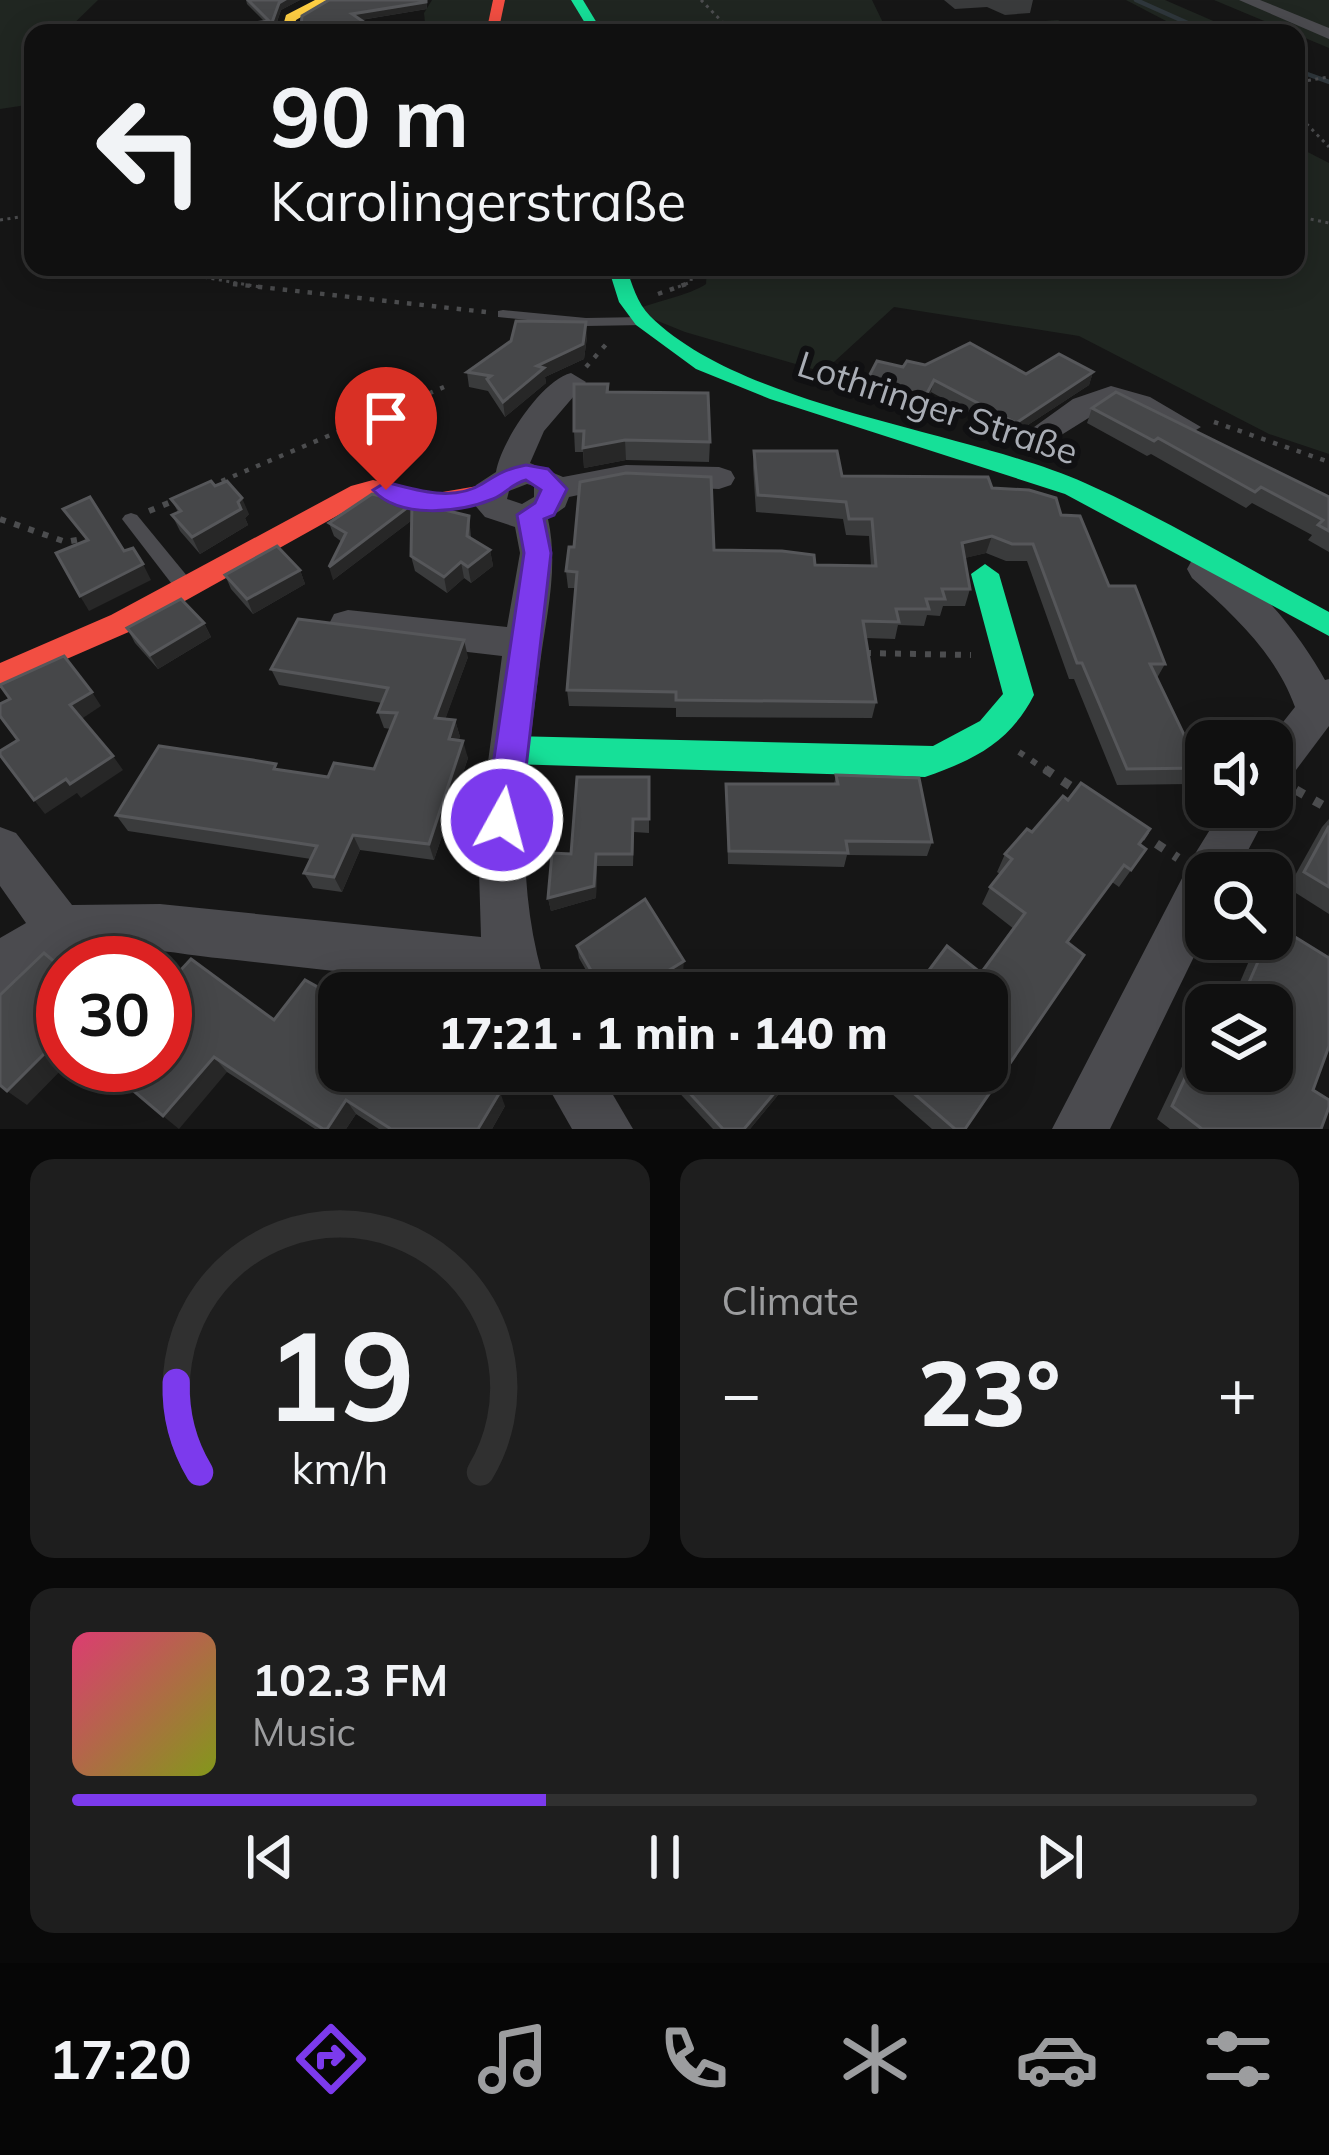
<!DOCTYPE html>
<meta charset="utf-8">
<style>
:root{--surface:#101010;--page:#1e1e1e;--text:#f1f3f6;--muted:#9c9d9f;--line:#303030;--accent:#7c3aed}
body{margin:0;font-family:Mulish,sans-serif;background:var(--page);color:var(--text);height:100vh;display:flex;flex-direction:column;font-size:45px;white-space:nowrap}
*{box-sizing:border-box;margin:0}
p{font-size:39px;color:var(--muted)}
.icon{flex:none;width:66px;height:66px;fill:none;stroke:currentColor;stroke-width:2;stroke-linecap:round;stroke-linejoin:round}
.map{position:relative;height:1129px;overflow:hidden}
.drawer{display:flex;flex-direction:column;gap:30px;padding:30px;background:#090909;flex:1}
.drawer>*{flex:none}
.guide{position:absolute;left:24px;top:24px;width:1281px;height:252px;border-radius:24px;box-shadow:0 6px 30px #0003,0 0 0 3px var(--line);background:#101010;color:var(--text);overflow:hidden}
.tools{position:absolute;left:1185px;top:720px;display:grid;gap:24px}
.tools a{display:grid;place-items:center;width:108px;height:108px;border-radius:24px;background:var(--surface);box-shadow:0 6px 30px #0003,0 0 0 3px var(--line);font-size:60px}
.speed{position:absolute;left:36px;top:936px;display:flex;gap:24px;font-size:60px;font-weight:700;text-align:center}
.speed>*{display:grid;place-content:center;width:156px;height:156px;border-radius:50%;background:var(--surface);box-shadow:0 6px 30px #0003,0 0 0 3px var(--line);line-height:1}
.speed .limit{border:18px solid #d22;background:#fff;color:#111}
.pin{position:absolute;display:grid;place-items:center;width:102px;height:102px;color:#fff;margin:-123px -51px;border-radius:50% 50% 50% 0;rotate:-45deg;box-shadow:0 0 12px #0007}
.pin .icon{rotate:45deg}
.me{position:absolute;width:132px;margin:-66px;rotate:7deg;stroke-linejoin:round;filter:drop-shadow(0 0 9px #0008)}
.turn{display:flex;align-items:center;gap:42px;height:252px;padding:0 48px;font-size:54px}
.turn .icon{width:156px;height:156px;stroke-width:2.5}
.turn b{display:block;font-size:84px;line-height:102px}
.big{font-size:90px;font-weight:800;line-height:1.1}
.drawer .tile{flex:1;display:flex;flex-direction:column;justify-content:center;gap:18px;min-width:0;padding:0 42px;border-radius:24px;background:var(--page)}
.drawer .dial{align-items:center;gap:0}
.dial svg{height:312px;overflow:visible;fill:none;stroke:var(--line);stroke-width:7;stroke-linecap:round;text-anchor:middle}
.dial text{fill:var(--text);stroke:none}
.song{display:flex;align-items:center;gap:36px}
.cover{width:144px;height:144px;border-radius:18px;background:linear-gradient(135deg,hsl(340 70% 55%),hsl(70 70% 35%))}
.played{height:12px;border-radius:6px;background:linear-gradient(90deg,var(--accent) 40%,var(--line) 40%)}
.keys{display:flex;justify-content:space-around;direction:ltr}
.heat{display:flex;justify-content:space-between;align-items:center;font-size:66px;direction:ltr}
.drawer .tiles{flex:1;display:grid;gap:30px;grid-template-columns:1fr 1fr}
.tile:last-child{grid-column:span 2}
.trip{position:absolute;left:318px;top:972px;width:690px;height:120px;border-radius:24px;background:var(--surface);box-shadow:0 6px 30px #0003,0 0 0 3px var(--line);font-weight:800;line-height:120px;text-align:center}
.dock{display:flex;height:192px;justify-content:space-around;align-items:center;background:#060606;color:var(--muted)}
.dock .icon{width:84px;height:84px}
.dock .current{color:var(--accent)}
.dock b{font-size:54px;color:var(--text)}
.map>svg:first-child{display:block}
.green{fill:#202621}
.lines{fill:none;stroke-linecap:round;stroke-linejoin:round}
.stream{stroke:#2f373c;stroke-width:4.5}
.path-far3{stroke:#4c4d4f;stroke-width:3;stroke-dasharray:3 4.5;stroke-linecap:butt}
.path-far2{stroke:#4c4d4f;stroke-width:4.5;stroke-dasharray:4.5 8;stroke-linecap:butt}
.path-far1{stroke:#4c4d4f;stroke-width:6;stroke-dasharray:6 9;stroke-linecap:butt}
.path{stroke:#4c4d4f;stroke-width:9;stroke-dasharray:9 12;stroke-linecap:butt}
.lane{fill:#4b4b4f;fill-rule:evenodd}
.street{fill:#4b4b4f;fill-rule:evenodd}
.fast{fill:#16e098;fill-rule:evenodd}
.slow{fill:#ffcf43;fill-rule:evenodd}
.jam{fill:#f24e42;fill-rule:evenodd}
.wall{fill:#3a3b3c}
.shaded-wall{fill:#272727}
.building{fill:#464749;stroke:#56575a;stroke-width:3}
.route{fill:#7c3aed;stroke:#51269a;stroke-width:3}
.labels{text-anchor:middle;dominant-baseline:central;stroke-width:12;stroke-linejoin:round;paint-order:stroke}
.street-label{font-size:36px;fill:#a9adb5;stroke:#101012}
</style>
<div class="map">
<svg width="1329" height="1129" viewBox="0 0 1329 1129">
<rect width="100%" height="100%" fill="#161616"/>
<g class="green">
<path d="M0,0H98L64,33H33V104L0,109Z"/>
<path d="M432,0H872L888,33L1058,20L1082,33H426L424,13Z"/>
<path d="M1126,0H1165L1241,33H1189Z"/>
<path d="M1214,0H1329V48Z"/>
<path d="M1296,146L1329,163V454L1269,434L1079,336L894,307L823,372L685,332L633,311C655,301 688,296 706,284L707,267H1296Z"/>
</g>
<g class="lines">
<g class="stream">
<path d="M1136,0L1210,33"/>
<path d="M1296,70L1329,82"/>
</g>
<g class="path-far3">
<path d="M701,0L733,33"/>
<path d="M1296,89L1305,81L1329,77"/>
<path d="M1296,113L1329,147"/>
<path d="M1296,216L1329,223"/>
<path d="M0,220L33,215"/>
<path d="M145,267L260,287"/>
<path d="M678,287L691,282L692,267"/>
</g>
<g class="path-far2">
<path d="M233,284L486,312"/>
<path d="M658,294L686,284"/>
<path d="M586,367L609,341"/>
<path d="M1214,422L1329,462"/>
<path d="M210,486L444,387"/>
</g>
<g class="path-far1">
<path d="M149,511L176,500"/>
<path d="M0,519L66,542L87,538"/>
<path d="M865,653L971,655"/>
<path d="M1019,752L1049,772"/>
</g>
<g class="path">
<path d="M1045,769L1078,791"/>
<path d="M1296,790L1329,809"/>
<path d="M1139,832L1178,858"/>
</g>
<g class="lane">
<path d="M503,310L586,318L643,317L650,321L643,325L586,326L498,317V311Z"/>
<path d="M131,513L137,515L192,582L194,587L192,592H178L125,523L122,519L125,515Z"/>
</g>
<g class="street">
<path d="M1239,0H1260L1329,28V39Z"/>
<path d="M571,373L586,382L544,431L530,463L563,477L626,465L719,467L731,471L735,478L731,485L719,489L626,485L569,497L565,507L548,519C559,568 546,616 540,664C525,775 512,885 548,993H496L495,989C402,979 310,968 217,958C177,954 106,939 69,954C42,964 26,989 0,1000V938L26,923L0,886V827L16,833L72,905L160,904L481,937L478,838L502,656L348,638L334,634L329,624L334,614L348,610L507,627L520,553L515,527L485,517L473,503L476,485L496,472C501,442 541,381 571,373ZM527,484L534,486V497L522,504L507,499L509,491Z"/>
<path d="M1111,386L1150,397L1201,427L1186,436L1111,404L1050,442H1028L1023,435L1073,399Z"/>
<path d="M1205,556C1251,570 1303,639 1325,680L1329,679V726L1287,782L1272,788L1268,741L1295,707C1276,654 1234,615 1192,578L1187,569L1192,560Z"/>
<path d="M1224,807H1271L1236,873H1206V932L1110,1129H1052L1193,857Z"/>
<path d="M539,1071H599L633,1129H572Z"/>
</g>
<g class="fast">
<path d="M571,0H583L603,33H591Z"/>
<path d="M608,267H626C632,284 637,303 650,316C744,409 963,429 1085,483C1168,520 1248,569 1329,612V636L1065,494L770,399L696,369L636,325L619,302Z"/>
<path d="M985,564L999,574L1034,695C1010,742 974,760 925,777L511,764L500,760L495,750L500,740L511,736L933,746L980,721L1003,694L971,574Z"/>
</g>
<path class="slow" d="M315,0H330L296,20L293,33H281L286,15Z"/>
<g class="jam">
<path d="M493,0H505L498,33H486Z"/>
<path d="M373,480L431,494L489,484L501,492L489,500L431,510L369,498L131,631L0,688V663L111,615L351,486Z"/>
</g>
</g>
<g class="wall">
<path d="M246,0H300L281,10L275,28L301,26L426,0L427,9L361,20L380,33H226L225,27L264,21L247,4Z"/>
<path d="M944,0H1033L1030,13L1005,15L987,7L955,9Z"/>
<path d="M587,337L584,359L545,377L546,383L505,417L488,391L469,387L467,372Z"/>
<path d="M925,365L1026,374L1093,372L1089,385L1011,436L931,392L921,412L863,397L865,384L903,367Z"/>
<path d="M608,384L609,392L710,442L709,462L626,460L584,468L583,452H575L574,431Z"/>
<path d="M1092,408L1329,497V552L1308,540L1312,535L1252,503L1246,508L1151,454L1147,456L1087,423Z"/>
<path d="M754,451L842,476L992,488L1061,515L1165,664L1157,678L1200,768L1188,784L1117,785L1074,679H1069L1027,561H1006L986,553L964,558L970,589L965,606H943L940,616L927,615L924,626L898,625L895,639L866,638L876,702L872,718L676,717V708L569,706L567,690L576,588H568L566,571L714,550L815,565L871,566L869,536L846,535L843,519L756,512L753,467Z"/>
<path d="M171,499L249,514L245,518L248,525L200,554L180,531L172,515L178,512Z"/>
<path d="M469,516L471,538L490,550L493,566L471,583L464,578L447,593L415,571L411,556L412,520L333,580L342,542L334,536L329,523Z"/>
<path d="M300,570L305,584L253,614L231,589L225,575Z"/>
<path d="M204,623L211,637L158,669L135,643L127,628Z"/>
<path d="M468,657L445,719L455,720L460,737L458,741L468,758L434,860L360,850L342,892L313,888L304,873L311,859L128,831L116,815L279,770L328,777L374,769L391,729L384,728L378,712L382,703L279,685L271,669Z"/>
<path d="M836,775L932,842L927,856L847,855L844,867L728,864L726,784H834Z"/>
<path d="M649,777V833L634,832L633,866H597L596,898L551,911L548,898Z"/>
<path d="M1329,819V914L1288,888L1322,827Z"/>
<path d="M1032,832L1139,844L1146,849L1119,887L1112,882L1068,943L965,1129H932L866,1071H987L1014,929L982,904L990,887L1000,874L997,872L1005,854Z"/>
<path d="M1274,924L1328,957L1329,953V1046L1313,1090L1321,1129H1170L1157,1119L1197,1035L1206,1026V1071L1272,1005H1224L1234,996L1258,940L1272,939V926Z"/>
<path d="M577,946L683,973L669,982L677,993H599L579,958Z"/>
<path d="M274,1020L505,1106L492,1129H379L356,1114L346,1129H315L227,1072L113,1074L109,1079L92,1065Z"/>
<path d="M659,1071H794L792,1078L750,1129H713Z"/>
</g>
<g class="shaded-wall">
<path d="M284,0H300L281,10L273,33L270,28L279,3Z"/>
<path d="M426,2L427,9L354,21L352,14Z"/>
<path d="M586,322L587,337L584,359L545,377L546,383L505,417L503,402L537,366Z"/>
<path d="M1093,372L1089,385L1011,436L1016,423Z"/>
<path d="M934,380L931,392L921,412L924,399Z"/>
<path d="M625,440L626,460L584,468L583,448Z"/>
<path d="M242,498L249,514L245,518L248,525L200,554L192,537Z"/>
<path d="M412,504L415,518L333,580L329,567Z"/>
<path d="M992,536L986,553L957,560L962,543Z"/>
<path d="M490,550L493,566L471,583L468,567Z"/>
<path d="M461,562L464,578L447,593L444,577Z"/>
<path d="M143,564L151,580L89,611L80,596Z"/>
<path d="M300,570L305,584L253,614L247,599Z"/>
<path d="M204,623L211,637L158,669L150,655Z"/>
<path d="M464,640L468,657L440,734L435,718Z"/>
<path d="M92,692L101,706L80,720L70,705Z"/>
<path d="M455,720L460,737L453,756L449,739Z"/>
<path d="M463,741L468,758L434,860L429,844Z"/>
<path d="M113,756L123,770L81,798L77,793L45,814L34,800L66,779Z"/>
<path d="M353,835L360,850L342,892L334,877Z"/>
<path d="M596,854V898L551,911L548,898Z"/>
<path d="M684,961L683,973L663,986V974Z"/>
<path d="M60,1038L63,1040V1065H66L27,1105L7,1091Z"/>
<path d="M214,1057L227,1072L179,1129L163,1116Z"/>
<path d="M92,1065H103L113,1074L109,1079Z"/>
<path d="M793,1071H794L792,1078L750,1129H744Z"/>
<path d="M500,1092L505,1106L492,1129H478Z"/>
<path d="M346,1100L356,1114L346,1129H327Z"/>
</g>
<g class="building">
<path d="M248,0H284L279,3L270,28L301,26L302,16L329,0H426V2L352,14L380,33H229L225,27L269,21Z"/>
<path d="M516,321L586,322L583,344L537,366L544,368L503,402L487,379L491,376L467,372L511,341Z"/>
<path d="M970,343L1026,374L1059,354L1093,372L1016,423L934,380L924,399L865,384L877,361L903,367L907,361L925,365Z"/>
<path d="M574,384H608L607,392L708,393L710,442L625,440L583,448L584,431H574Z"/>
<path d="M1116,392L1329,497V531L1318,525L1323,520L1261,487L1255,492L1158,438L1154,441L1092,408Z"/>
<path d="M754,451H837L842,476L988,477L992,488L1029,490L1056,498L1061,515L1080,516L1109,586H1135L1165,664H1150L1200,768L1127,769L1082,663H1077L1033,544H1012L992,536L962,543L970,589H942L945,599H926L929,609H896L899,622L863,621L876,702L676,700V692L567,690L577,572L566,571L569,547H574L580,482L626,473L711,477L714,550L782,551L814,555L815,565L876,566L872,519H849L846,502L758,495Z"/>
<path d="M211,481L215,486L227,481L242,498L238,502L241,509L192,537L172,515L181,511L171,499Z"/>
<path d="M372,494L412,504L329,567L346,533L329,523Z"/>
<path d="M90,497L124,551L133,548L143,564L80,596L56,553L88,540L63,509Z"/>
<path d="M412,502L469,516L467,536L490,550L468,567L461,562L444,577L411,556Z"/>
<path d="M277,546L300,570L247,599L225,575Z"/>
<path d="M181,599L204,623L150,655L127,628Z"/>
<path d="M298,619L464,640L435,718L455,720L449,739L463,741L429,844L353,835L334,877L304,873L317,846L116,815L159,746L253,760L276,764L274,769L328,777L334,763L374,769L397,713L378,712L388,688L271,669Z"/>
<path d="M64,656L92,692L70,705L113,756L70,784L66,779L34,800L0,755V751L18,740L0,716V704L10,699L0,685Z"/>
<path d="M836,775L919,778L932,842L846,841L848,853L729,851L726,784H838Z"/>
<path d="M577,777H649V819H633L632,854H596L594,886L548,898L552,853L571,854Z"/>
<path d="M1081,783L1150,829L1139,844L1146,849L1131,870L1124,865L1067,942L1084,955L965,1129H955L888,1071H987V993H912L947,946L981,973L1025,913L990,887L1012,859L1005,854L1027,829L1032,832L1063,796L1068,800Z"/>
<path d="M1329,826V887L1304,872Z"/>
<path d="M645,899L684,961L663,974L677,993H604L577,946Z"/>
<path d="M1274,924L1329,958V1046L1313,1090L1329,1100V1107L1321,1129H1202L1172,1106L1206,1033V1071H1272V1005H1232L1237,992L1243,996L1268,939H1272Z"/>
<path d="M44,953L63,969V1040L60,1038L7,1091L0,1085V995Z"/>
<path d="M191,959L274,1020L305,980L339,999V1071H464L500,1092L478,1129H391L346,1100L327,1129H323L214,1057L163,1116L103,1065H165V987Z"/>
<path d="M669,1071H793L744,1129H723Z"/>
</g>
<path class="route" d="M526,465L548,469L567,489L554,515L544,519L551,553L520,820L515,830L502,835L490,830L485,820L524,553L517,515L535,503L541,490L526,480C511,484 506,494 493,499C459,513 399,519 373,490L386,482C415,490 453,502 482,484C498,474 506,469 526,465Z"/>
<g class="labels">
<g class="street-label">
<text transform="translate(938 407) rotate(18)">Lothringer Straße</text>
</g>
</g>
</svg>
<div class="tools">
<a><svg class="icon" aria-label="sound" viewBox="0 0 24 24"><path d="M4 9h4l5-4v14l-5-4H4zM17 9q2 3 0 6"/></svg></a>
<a><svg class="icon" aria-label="search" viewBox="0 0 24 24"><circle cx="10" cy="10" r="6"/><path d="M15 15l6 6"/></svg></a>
<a><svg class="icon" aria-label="layers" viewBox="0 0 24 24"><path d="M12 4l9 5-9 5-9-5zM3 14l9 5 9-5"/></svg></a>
</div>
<div class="speed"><div class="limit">30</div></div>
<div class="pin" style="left:386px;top:490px;background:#d93025"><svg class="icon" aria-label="arrive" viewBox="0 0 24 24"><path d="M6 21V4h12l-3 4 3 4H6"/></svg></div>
<svg class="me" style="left:502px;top:820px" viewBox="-20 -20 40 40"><circle r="17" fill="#7c3aed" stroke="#fff" stroke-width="3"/><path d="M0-11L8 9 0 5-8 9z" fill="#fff"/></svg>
<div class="trip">17:21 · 1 min · 140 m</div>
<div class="guide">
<div class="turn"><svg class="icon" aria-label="left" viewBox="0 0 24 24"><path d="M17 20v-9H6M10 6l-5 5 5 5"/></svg><div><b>90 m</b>Karolingerstraße</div></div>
</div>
</div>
<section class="drawer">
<div class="tiles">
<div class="tile dial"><svg viewBox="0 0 100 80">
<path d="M14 69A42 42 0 1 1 86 69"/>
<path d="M14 69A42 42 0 0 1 8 46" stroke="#7c3aed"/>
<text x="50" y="56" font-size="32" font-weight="700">19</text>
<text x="50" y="72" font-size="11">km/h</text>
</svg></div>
<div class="tile"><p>Climate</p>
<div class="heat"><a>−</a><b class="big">23°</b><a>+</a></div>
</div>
<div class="tile">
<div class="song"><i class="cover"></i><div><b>102.3 FM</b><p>Music</p></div></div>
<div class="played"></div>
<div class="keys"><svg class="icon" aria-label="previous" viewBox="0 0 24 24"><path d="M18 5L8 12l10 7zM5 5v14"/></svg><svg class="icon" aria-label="pause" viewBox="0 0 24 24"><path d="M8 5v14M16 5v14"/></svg><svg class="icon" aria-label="next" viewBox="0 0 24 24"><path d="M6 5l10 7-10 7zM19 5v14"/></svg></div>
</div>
</div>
</section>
<nav class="dock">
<b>17:20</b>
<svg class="icon current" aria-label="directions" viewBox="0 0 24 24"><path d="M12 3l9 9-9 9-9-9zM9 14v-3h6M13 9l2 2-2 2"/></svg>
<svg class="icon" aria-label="music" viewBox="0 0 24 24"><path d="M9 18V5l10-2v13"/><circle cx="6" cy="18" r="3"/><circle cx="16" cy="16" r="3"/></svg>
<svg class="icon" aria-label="phone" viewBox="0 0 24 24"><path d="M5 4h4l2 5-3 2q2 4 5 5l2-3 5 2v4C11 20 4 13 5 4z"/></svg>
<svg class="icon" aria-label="climate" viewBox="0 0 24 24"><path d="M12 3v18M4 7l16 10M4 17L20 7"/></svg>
<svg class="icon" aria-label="car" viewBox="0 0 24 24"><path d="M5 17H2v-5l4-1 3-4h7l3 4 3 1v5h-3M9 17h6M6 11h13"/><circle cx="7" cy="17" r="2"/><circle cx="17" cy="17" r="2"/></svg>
<svg class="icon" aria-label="filters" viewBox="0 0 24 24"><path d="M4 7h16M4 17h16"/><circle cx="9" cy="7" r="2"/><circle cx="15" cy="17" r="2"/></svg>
</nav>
